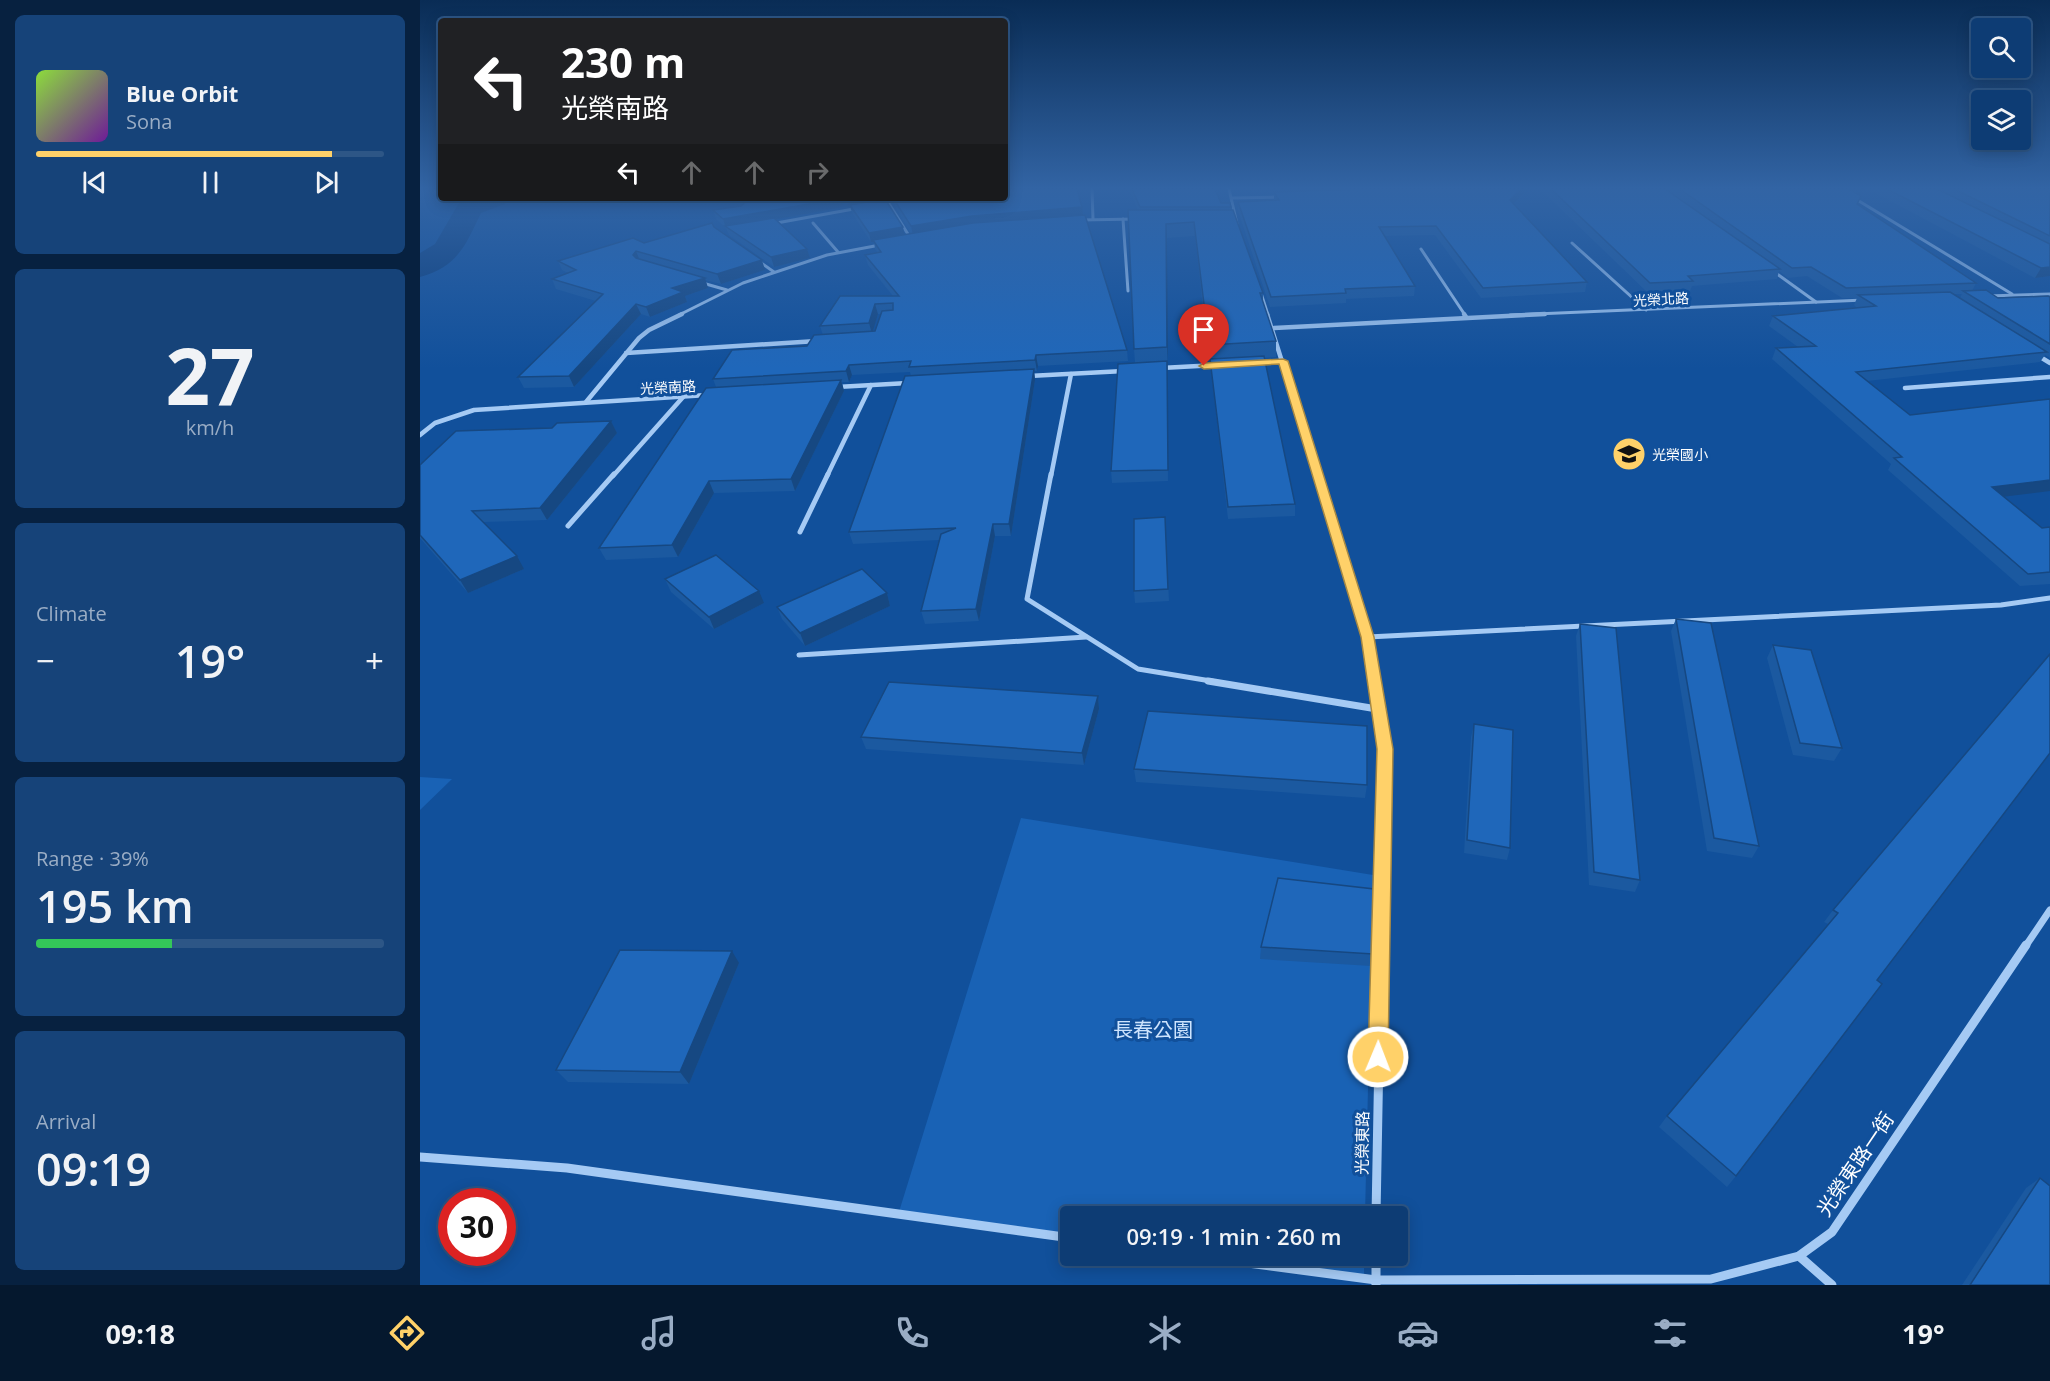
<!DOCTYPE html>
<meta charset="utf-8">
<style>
:root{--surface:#0d3c74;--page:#164379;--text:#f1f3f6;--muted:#9aadc5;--line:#2d5686;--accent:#ffd169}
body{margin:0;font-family:"Open Sans","Noto Sans TC",sans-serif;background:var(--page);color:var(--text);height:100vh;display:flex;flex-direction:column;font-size:22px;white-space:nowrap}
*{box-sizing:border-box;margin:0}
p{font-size:20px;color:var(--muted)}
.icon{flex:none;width:33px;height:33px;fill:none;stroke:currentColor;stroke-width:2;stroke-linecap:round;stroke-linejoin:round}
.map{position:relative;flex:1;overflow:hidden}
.details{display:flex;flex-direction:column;gap:15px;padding:15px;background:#072140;width:420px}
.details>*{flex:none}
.hud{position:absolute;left:18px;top:18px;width:570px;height:183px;border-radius:6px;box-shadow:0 3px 15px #0003,0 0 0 2px var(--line);background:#202124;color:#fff;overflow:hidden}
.controls{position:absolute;left:1551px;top:18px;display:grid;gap:12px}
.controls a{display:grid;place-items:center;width:60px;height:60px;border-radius:6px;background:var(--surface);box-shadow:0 3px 15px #0003,0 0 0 2px var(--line);font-size:30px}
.speed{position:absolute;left:18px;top:1188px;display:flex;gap:12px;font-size:30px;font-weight:700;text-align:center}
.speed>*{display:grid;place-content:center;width:78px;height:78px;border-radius:50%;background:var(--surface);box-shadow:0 3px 15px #0003,0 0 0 2px var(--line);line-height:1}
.speed .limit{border:9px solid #d22;background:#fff;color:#111}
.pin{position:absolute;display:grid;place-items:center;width:51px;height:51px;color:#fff;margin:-62px -26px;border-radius:50% 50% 50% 0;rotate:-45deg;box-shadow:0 0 6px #0007}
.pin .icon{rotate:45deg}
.me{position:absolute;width:66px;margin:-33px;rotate:1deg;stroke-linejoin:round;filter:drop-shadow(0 0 4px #0008)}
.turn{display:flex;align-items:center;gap:21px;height:126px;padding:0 24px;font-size:27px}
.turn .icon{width:78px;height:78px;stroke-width:2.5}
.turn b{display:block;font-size:42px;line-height:51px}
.lanes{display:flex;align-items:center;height:57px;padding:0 24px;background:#0003;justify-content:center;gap:30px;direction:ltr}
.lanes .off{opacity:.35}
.big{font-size:45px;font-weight:600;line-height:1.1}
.details .card{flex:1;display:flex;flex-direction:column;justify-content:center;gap:9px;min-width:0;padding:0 21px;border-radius:9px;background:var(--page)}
.details .dial{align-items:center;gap:0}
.dial b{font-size:78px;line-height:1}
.song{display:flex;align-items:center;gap:18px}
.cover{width:72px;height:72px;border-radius:9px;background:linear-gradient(135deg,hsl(90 70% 55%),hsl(280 70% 35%))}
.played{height:6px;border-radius:3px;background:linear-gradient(90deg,var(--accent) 85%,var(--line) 85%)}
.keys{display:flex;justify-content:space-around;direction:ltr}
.heat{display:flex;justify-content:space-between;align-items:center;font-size:33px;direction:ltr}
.charge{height:9px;border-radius:4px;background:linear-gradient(90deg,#34c759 39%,var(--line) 0)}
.trip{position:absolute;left:640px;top:1206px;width:348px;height:60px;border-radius:6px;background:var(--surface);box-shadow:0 3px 15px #0003,0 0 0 2px var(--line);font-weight:600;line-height:60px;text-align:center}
.tabs{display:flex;height:96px;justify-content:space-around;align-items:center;background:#05182e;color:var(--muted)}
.tabs .icon{width:42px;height:42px}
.tabs .active{color:var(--accent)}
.tabs b{font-size:27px;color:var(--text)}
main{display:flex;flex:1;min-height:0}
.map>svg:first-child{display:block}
.green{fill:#1962b5}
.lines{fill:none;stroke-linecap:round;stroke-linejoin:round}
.river{fill:#0a3b77;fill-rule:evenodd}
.minor-far4{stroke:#a5caf4;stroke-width:3}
.minor-far3{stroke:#a5caf4;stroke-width:4.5}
.minor-far2{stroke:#a5caf4;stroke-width:5}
.minor-far1{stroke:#a5caf4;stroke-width:7}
.minor{stroke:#a5caf4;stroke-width:9}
.wall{fill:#1b59a0;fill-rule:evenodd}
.shaded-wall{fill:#164882}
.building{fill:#1f67ba;stroke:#164882;stroke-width:1.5}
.route{fill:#ffd169;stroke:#a68844;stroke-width:1.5}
.labels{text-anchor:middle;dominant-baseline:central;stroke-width:6;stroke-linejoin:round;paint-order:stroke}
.far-street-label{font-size:14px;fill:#fff;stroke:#11509b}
.far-poi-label{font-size:14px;fill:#fff;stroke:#11509b;text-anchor:start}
.street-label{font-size:16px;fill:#fff;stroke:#11509b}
.near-park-label{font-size:20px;fill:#cee4fe;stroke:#11509b}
.near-street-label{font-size:20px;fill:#fff;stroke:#11509b}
</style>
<main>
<section class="details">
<div class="card">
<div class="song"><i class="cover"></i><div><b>Blue Orbit</b><p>Sona</p></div></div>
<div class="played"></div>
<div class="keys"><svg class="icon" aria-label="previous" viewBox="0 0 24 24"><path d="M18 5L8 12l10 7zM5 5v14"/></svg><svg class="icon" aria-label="pause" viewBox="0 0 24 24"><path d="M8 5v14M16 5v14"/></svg><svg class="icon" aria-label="next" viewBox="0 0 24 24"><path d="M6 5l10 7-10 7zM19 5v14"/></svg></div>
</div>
<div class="card dial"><b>27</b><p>km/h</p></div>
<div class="card"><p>Climate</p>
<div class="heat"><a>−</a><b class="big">19°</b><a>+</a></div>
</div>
<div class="card"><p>Range · 39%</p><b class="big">195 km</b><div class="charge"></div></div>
<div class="card"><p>Arrival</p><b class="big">09:19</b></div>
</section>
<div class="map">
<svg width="1630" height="1285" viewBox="0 0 1630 1285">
<rect width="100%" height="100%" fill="#11509b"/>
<g class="green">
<path d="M0,777L32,779L0,810Z"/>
<path d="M601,818L953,875L945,1216H651V1238L478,1215Z"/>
<path d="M775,1256H944V1279Z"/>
</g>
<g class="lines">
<path class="river" d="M48,198H89L85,204L61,213C46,244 38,267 0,277V253L15,244L40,201Z"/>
<g class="minor-far4">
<path d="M672,189L673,219"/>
<path d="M809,189L817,224"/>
<path d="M812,198L860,197"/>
<path d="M1434,198L1592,294"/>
<path d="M468,202L491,239"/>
<path d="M703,219L708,291"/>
<path d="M660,220L716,219"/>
<path d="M393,223L418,252"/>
<path d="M351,224L439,208"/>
<path d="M1152,243L1226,310"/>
<path d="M1001,249L1045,315"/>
<path d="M337,260L354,272"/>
<path d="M1353,271L1396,302"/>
<path d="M279,282L307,290"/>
<path d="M840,290L848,315"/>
<path d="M1568,296L1630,294"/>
<path d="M259,315L323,283L407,255L460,245"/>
<path d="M1090,315L1444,300"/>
</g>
<g class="minor-far3">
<path d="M847,314L898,476"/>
<path d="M1044,314L1046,317"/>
<path d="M776,324L784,366"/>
<path d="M854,328L1125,314"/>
<path d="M206,353L397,341"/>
<path d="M1617,355L1630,363"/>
<path d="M837,363L863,361"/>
<path d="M741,368L797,365"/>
<path d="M609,376L704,371"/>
<path d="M417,387L488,383"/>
<path d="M1485,388L1630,377"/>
<path d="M166,402L219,338L229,330L262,314"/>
<path d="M0,435L15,423L54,410L287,395"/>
<path d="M193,476L264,396"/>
<path d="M407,476L451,385"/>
<path d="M631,476L651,374"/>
</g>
<g class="minor-far2">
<path d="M631,474L607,599L718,669L797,682"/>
<path d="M897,474L948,637L955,682"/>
<path d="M148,526L194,474"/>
<path d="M380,532L408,474"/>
<path d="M948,637L1581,605L1630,598"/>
<path d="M379,655L666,637"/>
</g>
<g class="minor-far1">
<path d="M788,681L957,709"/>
<path d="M955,681L965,749L961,947"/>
<path d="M1605,947L1630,910"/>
</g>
<g class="minor">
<path d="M0,1157L147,1168L651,1238"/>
<path d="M956,1216L961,945"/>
<path d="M775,1256L956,1280L1291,1279L1379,1256L1412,1232L1606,945"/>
<path d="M956,1256V1285"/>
<path d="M1379,1256L1412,1285"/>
</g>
</g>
<g class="wall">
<path d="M709,189H795L801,203L811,207V210L843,293V302L856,341V357L844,358L875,504V516L808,519L791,370L790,361H789L775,236L747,238L748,481L692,483L691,471L715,363L714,349L718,210Z"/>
<path d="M848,189H1105L1104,193L1093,204L1167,282L1165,292L1061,298L1015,235L964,236L995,286L994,296L926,299V303L850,307L818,211V202L854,200V193H850Z"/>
<path d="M1120,189H1245L1269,206L1246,189H1344L1438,205L1556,283L1552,291L1578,298L1630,297V358L1625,355L1620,362L1447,381L1583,497L1622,528L1630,527V584L1600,586L1468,470L1471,464L1352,359L1356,348L1378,347L1349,326L1353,316L1437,308L1434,305L1437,298H1422L1387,276L1368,278L1359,271L1357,279L1272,286L1270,291L1228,293ZM1534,294H1542L1540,298Z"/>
<path d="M1448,189H1630V276L1615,278Z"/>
<path d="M330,198H471L465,199L484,235L491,234L475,206L473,198L663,215L707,350L708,361L618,366L617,371H614L615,380L591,536H575L559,621L505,624L501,611L520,540L433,544L429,532L491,376L490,372L432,375L429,382H422L424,391L375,491L294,493L258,557L186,560L179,548L296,387L293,379L387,346L403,335L400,326L473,296L448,265L445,255L458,253L455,249L454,242H451L432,213L430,206L428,207L425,202L419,208L356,219L390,258L354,267L309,235L306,228L296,219L293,210L321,206ZM458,314H461L455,331L452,332Z"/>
<path d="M294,227L345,270L301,284L285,280L288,288L265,296L267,302L230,317L221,314L154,387L104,388L98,377L176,301L136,289L132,279L148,273L142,270L138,261Z"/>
<path d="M191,421L197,433L127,520L63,522L104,569L48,593L0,538V465L132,428Z"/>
<path d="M745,517L749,601L715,603L714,591Z"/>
<path d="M245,579L344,603L294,629L251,592Z"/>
<path d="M467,593L470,606L385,646L362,619L357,607Z"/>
<path d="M1256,619L1339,846L1332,858L1287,851L1251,631Z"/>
<path d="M1160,624L1220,880L1215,892L1169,885L1156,636Z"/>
<path d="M1353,645L1422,748L1414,761L1373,755L1347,658Z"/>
<path d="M1630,654L1316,1176L1307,1187L1239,1127L1247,1116L1408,924L1404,922L1413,910Z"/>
<path d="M678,696L679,709L664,765L446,749L441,737Z"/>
<path d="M1054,724L1090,848L1087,860L1044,853L1051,737Z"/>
<path d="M714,769L947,785L945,798L716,782Z"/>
<path d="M841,947L953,954L951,966L840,959Z"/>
<path d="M319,963L269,1084L148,1082L136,1070Z"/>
<path d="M1620,1178L1630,1285H1542L1606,1188Z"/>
</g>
<g class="shaded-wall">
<path d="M1101,189H1105L1104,193L1088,209L1090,200Z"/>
<path d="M418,198H424L425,202L419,208L308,228L305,226L306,228L303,219Z"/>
<path d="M426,198H471L428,207Z"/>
<path d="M662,207L663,216L493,235L491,226L552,216Z"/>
<path d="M746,224L747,238L748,363L747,347Z"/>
<path d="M483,227L485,237L453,240L454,242H451L449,233Z"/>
<path d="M387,249L390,258L354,267L351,257Z"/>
<path d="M216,251L220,261L217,264L213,255Z"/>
<path d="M342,260L345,270L301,284L297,274Z"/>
<path d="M1630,267V276L1615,278L1621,268Z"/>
<path d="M285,278L288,288L265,296L267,302L230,317L226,307L252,288Z"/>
<path d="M216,304L221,314L154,387L149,376Z"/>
<path d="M455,304L458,314L452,334L449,323Z"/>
<path d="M616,355L618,366L617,371L615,360Z"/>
<path d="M429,365L432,375L429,382L426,371Z"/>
<path d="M614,369L615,380L591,536L589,524Z"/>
<path d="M421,380L424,391L375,491L371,479Z"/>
<path d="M191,421L197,433L127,520L120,508Z"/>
<path d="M1630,480V491L1565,499L1572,487Z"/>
<path d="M289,481L294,493L258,557L252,545Z"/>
<path d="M573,524L575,536L559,621L556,609Z"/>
<path d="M97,556L104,569L48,593L40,580Z"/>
<path d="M339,591L344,603L294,629L289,617Z"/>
<path d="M467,593L470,606L385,646L380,633Z"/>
<path d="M678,696L679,709L664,765L662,753Z"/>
<path d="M312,951L319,963L269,1084L260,1072Z"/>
</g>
<g class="building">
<path d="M585,189H657L662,207L552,216L491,226L473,198H585Z"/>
<path d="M712,189H795L801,203H810L811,207H720Z"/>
<path d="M947,189H1101L1090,200L1167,282L1063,288L1016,226L959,227L995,286L925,289L926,293L851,297L818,202L859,200L854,192Z"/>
<path d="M1131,189H1245L1360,269L1268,276L1273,281L1230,283Z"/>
<path d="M1260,189H1429L1441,196L1437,204L1556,283L1426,288L1391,267L1372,268Z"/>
<path d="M1467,189H1517L1630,244V267L1621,268Z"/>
<path d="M1534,189H1630V236Z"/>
<path d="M330,198H418L417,199L303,219L293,210L321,206Z"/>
<path d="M465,199L483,227L449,233L430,205Z"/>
<path d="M708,210H813L843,293H840L856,341L789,345L774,222L746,224L747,347L714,349Z"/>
<path d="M665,215L707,350L616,355L615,360L489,367L491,361L429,365L426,371L293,379L312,350L387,346L394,335L455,331L462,311L473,310V303L455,304L449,323L400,326L420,296H479L445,255L461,252L453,240L553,223Z"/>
<path d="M354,218L387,249L351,257L305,226Z"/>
<path d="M292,223L294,227L342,260L297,274L216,251L213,255L216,258L285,278L252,288L263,292L226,307L216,304L149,376L98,377L183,294L132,279L156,270L138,261L213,238L224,243Z"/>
<path d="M1566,290L1578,298L1628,296L1630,297V344L1543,291Z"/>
<path d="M1530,292L1627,352L1436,372L1490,415L1630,399V480L1572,487L1622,528L1630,527V572L1608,574L1474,458L1482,457L1356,348L1396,346L1353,316L1456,306L1438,295Z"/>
<path d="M844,356L875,504L808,507L790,359Z"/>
<path d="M747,361L748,470L691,471L698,364Z"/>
<path d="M614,369L589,524H573L556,609L501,611L521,534L536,528L429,532L485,376Z"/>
<path d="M421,380L371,479L289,481L252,545L179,548L286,388Z"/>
<path d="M191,421L120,508L52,511L97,556L40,580L0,535V465L36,431L132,428L137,423Z"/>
<path d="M745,517L748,589L714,591V519Z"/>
<path d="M296,555L339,591L289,617L245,579Z"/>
<path d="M442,569L467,593L380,633L357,607Z"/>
<path d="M1256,619L1291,623L1339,846L1294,838Z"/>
<path d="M1160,624L1196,628L1220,880L1174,872Z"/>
<path d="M1353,645L1391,650L1422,748L1380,743Z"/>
<path d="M1630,654V753L1457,980L1462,984L1316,1176L1247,1116L1418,913L1413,910Z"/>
<path d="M469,682L678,696L662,753L441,737Z"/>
<path d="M728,711L947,726V785L714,769Z"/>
<path d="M1054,724L1093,730L1090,848L1047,840Z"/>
<path d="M858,878L954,889L953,954L841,947Z"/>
<path d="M200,950L312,951L260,1072L136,1070Z"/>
<path d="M1620,1178L1630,1186V1285H1550Z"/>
</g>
<linearGradient id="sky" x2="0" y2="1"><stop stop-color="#092c55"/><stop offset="0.51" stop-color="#3264a4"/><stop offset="1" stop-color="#3264a4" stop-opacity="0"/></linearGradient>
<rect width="1630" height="369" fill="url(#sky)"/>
<path class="route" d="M863,359L868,361L954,637L973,749L968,1057L965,1063L958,1066L951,1063L948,1057L957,749L941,637L859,364L784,369L779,366L784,363Z"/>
<defs>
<symbol id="school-disc" viewBox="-11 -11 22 22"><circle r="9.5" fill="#ffd169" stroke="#11509b"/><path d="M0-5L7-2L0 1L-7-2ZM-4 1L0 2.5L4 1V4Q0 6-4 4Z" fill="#111"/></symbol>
</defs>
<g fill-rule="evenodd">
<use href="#school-disc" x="1190" y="435" width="38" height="38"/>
</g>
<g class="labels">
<g class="far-street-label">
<text transform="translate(1241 299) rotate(-3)">光榮北路</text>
<text transform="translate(248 387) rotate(-3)">光榮南路</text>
</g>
<g class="far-poi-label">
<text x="1232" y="454">光榮國小</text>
</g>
<g class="street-label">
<text transform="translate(942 1143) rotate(-89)">光榮東路</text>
</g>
<g class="near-park-label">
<text x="733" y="1029">長春公園</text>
</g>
<g class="near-street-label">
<text transform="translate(1435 1164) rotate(-56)">光榮東路一街</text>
</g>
</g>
</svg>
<div class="controls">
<a><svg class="icon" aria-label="search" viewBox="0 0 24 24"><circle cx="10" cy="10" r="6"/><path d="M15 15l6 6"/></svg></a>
<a><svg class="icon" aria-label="layers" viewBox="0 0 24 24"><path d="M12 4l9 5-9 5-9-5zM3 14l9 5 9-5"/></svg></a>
</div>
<div class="speed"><div class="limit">30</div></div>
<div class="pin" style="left:784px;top:366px;background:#d93025"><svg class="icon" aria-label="arrive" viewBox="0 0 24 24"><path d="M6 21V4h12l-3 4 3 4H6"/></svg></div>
<svg class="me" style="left:958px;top:1057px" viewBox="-20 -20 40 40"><circle r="17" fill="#ffd169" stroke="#fff" stroke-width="3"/><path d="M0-11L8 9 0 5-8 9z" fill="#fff"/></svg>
<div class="trip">09:19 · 1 min · 260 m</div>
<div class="hud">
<div class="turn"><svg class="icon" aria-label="left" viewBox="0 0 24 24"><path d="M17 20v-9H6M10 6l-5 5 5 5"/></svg><div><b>230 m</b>光榮南路</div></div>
<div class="lanes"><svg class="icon" aria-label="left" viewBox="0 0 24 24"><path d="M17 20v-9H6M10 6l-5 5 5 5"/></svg><svg class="icon off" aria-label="ahead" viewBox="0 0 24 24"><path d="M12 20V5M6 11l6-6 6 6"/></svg><svg class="icon off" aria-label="ahead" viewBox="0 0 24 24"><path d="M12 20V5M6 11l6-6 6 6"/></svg><svg class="icon off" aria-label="right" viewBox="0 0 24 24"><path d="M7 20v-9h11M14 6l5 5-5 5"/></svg></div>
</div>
</div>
</main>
<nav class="tabs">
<b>09:18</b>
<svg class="icon active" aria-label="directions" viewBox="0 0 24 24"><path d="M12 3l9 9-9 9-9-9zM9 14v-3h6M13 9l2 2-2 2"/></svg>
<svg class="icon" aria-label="music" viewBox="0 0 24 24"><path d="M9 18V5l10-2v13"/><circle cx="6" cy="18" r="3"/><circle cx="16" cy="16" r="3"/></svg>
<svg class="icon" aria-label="phone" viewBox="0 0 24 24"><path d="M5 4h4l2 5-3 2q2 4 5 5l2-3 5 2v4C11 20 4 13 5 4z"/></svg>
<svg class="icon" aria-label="climate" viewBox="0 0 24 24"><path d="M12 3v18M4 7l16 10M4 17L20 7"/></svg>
<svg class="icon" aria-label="car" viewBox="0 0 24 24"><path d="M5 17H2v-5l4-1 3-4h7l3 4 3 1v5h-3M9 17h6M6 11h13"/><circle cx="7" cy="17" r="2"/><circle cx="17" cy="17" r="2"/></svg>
<svg class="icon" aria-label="filters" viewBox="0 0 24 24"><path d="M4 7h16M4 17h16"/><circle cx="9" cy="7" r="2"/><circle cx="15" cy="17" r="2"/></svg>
<b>19°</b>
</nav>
